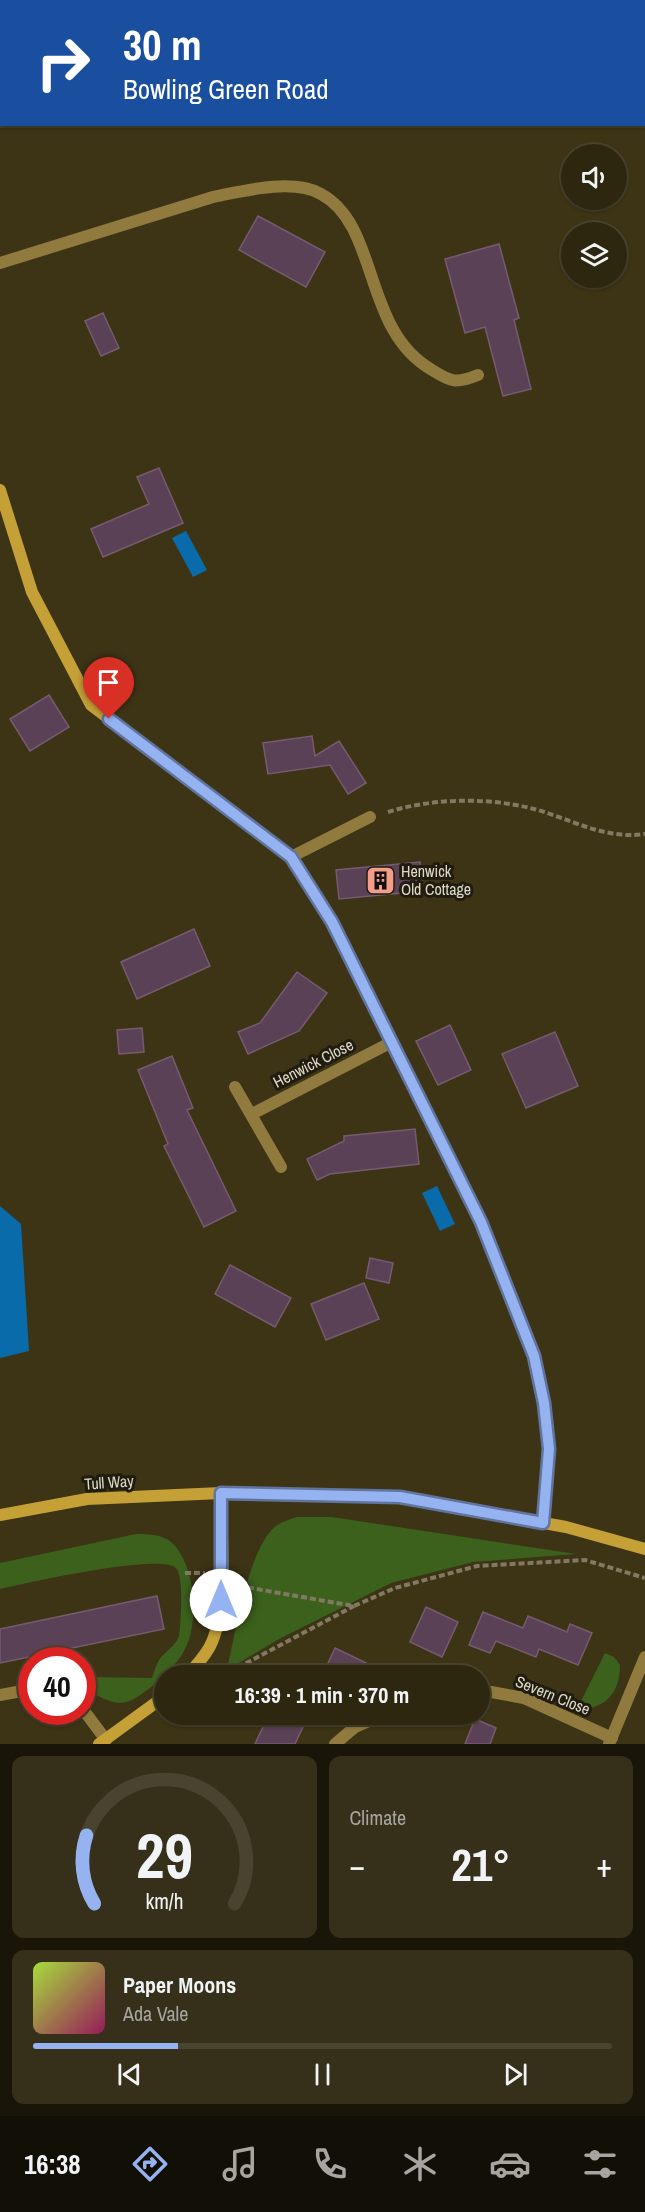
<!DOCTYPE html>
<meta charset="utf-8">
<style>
:root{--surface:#2e2710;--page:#362f19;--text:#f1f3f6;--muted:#a7a59f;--line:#494430;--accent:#95b2f1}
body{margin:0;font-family:"Archivo Narrow",sans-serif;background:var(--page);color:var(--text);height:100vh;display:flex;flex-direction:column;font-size:22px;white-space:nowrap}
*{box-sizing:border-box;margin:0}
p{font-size:20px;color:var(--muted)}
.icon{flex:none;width:33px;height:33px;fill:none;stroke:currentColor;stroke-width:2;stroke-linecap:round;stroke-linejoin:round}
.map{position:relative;height:1744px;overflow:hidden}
.drawer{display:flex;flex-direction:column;gap:12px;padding:12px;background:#191509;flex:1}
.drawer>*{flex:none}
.hud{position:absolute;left:0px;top:0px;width:645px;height:126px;box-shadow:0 2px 4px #0004,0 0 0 2px var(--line);background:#1a4fa0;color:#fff;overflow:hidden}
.fabs{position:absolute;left:561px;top:144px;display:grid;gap:12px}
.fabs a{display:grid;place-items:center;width:66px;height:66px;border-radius:50%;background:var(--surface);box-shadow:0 2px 4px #0004,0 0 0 2px var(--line);font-size:30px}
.speed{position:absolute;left:18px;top:1647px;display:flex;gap:12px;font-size:30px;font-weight:700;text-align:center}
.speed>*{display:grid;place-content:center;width:78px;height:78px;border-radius:50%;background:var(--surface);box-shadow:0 2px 4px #0004,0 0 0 2px var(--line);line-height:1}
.speed .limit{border:9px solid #d22;background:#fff;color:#111}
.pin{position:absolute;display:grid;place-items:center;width:51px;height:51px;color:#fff;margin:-62px -26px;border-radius:50% 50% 50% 0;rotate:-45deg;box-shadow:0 0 6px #0007}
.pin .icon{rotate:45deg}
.me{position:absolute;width:66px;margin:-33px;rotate:0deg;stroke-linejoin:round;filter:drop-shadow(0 0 4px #0008)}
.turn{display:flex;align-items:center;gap:21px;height:126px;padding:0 24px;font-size:27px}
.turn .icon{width:78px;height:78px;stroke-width:2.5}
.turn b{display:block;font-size:42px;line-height:51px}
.big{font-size:45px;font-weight:700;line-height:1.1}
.drawer .tile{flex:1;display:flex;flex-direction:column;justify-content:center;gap:9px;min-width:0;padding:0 21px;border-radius:12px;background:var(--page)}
.drawer .dial{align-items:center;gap:0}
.dial svg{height:156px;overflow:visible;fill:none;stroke:var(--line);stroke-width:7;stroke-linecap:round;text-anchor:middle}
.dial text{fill:var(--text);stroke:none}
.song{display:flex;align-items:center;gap:18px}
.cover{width:72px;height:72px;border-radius:9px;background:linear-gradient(135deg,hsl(80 70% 55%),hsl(330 70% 35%))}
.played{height:6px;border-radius:3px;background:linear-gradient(90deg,var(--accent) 25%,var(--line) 25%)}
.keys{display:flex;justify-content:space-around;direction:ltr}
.heat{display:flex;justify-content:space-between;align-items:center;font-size:33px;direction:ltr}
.drawer .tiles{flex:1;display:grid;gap:12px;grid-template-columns:1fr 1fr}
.tile:last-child{grid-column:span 2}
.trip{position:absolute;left:154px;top:1665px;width:336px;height:60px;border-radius:30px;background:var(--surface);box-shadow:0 2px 4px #0004,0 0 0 2px var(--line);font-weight:700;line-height:60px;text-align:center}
.dock{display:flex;height:96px;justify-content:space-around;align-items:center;background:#121006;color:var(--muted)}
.dock .icon{width:42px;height:42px}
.dock .current{color:var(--accent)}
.dock b{font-size:27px;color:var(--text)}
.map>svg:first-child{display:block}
.green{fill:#3b611d}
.water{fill:#096ba9}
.building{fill:#5a4155;stroke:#765b70;stroke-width:1.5}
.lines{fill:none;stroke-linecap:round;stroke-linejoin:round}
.path{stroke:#817961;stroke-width:4;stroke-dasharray:6 3;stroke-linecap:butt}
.lane{stroke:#907a3e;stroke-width:12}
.street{stroke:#907a3e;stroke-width:12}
.secondary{stroke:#c4a037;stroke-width:12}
.route-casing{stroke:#61749d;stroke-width:15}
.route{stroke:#95b2f1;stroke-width:10}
.labels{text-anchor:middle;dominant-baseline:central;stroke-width:6;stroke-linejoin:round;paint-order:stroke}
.poi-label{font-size:16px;fill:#ded8c7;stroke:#201c0f;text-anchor:start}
.street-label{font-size:16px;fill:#ded8c7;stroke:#201c0f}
</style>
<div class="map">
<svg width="645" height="1744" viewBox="0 0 645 1744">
<rect width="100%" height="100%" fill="#3d3416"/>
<g class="green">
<path d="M297,1517H332L576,1554L473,1562L391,1583L279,1639L227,1670C235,1636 249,1541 279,1524C284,1521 291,1519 297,1517Z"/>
<path d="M136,1534C148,1534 161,1534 171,1542C196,1564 200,1624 184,1651C175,1667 163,1677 150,1688C129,1704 121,1708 96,1695L90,1677L152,1678C154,1672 156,1665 159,1660C164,1652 176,1646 179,1636C181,1625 184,1575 176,1568C160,1553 27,1583 0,1589V1563Z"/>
<path d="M605,1653L614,1657L620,1665C620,1692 606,1710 577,1709Z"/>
</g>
<g class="water">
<path d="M186,531L207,570L193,577L172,538Z"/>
<path d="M437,1186L455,1224L440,1231L422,1193Z"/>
<path d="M0,1206L21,1224L29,1351L0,1358Z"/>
</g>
<g class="building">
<path d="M258,216L325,252L306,287L239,250Z"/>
<path d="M499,244L519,318L514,320L531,389L503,396L485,327L465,333L445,259Z"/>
<path d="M103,313L119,348L101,356L85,321Z"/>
<path d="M159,468L183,523L103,557L91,529L149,504L137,477Z"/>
<path d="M49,695L69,727L30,751L10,719Z"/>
<path d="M312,736L315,756L339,741L366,783L348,794L330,765L268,774L263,743Z"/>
<path d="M420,862L423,891L339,899L336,870Z"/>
<path d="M194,929L210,966L137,999L121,962Z"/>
<path d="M297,972L327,993L299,1031L248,1054L238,1032L260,1023Z"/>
<path d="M450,1025L471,1070L438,1085L416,1041Z"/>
<path d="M142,1028L144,1052L119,1054L117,1030Z"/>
<path d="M555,1032L578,1086L526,1108L502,1054Z"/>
<path d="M172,1056L193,1108L187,1110L236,1211L204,1227L164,1146L168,1144L138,1070Z"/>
<path d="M415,1129L419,1164L330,1174L317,1180L307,1159L344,1141V1136Z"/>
<path d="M370,1258L393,1263L389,1283L366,1278Z"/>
<path d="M230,1265L291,1298L275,1327L215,1294Z"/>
<path d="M364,1283L379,1319L326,1340L311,1304Z"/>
<path d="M157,1596L164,1629L0,1663V1629Z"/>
<path d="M426,1607L458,1622L442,1657L410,1642Z"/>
<path d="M483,1612L523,1628L528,1616L567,1632L570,1624L592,1633L578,1665L539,1649L536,1657L496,1641L490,1653L469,1645Z"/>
<path d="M335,1648L393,1676H322Z"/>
<path d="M269,1714H309L295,1744H255Z"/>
<path d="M475,1719L496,1728L490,1744H465Z"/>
</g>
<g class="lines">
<g class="path">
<path d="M388,812C433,798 488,797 534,809C571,819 605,840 645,834"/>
<path d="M185,1573H205"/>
<path d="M239,1586L354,1606L395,1588L477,1566L585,1560L645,1578"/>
<path d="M222,1676L354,1606"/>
</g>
<g class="lane">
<path d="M0,263L213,197C243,191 293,178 321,194C380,226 362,330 432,370C451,382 456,384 478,375"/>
<path d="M291,857L370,817"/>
</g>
<g class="street">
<path d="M235,1087L281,1167"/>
<path d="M252,1114L390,1043"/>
<path d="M480,1690L524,1698L612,1738"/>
<path d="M0,1695L32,1689"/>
<path d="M82,1708L106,1740"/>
<path d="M335,1744L355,1727L385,1714"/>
<path d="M609,1744L645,1657"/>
</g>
<g class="secondary">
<path d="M0,490L32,592L91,705L291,857L332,922L481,1222L534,1356L544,1403L549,1449L543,1523"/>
<path d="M0,1515L87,1499L221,1493L400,1497L566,1527L645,1549"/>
<path d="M187,1676C196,1665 207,1655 212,1642C228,1604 221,1535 221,1493"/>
<path d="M99,1744L165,1696"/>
</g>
</g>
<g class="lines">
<defs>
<path id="route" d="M109,719L291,857L332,922L481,1222L534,1356L544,1403L549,1449L543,1523L400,1497L221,1493V1600"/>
</defs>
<use href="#route" class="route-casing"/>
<use href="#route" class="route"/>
</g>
<defs>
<symbol id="building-square" viewBox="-11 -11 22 22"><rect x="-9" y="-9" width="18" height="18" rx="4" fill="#f49e8a" stroke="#201c0f"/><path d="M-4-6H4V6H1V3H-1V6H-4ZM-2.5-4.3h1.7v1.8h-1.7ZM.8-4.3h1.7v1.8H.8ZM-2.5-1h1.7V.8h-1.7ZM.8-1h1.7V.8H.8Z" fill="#111"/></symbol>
</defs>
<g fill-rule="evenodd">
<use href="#building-square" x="364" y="864" width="33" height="33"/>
</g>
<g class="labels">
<g class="poi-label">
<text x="401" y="871">Henwick<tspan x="401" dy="18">Old Cottage</tspan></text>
</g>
<g class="street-label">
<text transform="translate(313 1063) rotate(-27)">Henwick Close</text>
<text transform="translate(109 1482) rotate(-4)">Tull Way</text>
<text transform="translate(553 1695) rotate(22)">Severn Close</text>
</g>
</g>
</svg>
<div class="fabs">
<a><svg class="icon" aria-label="sound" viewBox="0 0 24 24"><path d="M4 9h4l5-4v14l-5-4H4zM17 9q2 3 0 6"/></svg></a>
<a><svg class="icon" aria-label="layers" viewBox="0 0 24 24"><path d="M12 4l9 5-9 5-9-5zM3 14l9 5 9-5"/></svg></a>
</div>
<div class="speed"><div class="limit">40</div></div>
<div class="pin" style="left:109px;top:719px;background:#d93025"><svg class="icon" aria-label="arrive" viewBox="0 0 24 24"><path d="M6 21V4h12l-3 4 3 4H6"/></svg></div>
<svg class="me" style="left:221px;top:1600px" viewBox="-20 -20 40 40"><circle r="19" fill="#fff"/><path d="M0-13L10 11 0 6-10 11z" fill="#95b2f1"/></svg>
<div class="trip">16:39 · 1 min · 370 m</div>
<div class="hud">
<div class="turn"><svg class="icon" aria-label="right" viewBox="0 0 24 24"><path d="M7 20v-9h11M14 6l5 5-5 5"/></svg><div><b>30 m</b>Bowling Green Road</div></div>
</div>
</div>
<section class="drawer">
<div class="tiles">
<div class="tile dial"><svg viewBox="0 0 100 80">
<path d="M14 69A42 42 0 1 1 86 69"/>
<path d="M14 69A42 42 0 0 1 10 34" stroke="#95b2f1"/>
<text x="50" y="56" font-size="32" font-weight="700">29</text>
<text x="50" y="72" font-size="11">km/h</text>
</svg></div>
<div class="tile"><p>Climate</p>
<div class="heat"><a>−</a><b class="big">21°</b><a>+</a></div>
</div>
<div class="tile">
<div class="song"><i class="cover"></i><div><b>Paper Moons</b><p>Ada Vale</p></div></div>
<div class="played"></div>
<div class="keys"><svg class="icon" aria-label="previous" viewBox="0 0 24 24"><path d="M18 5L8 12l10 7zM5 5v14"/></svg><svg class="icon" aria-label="pause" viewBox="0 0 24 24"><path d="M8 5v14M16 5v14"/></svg><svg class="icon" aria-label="next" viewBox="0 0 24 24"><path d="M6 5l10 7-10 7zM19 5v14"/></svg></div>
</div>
</div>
</section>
<nav class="dock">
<b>16:38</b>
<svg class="icon current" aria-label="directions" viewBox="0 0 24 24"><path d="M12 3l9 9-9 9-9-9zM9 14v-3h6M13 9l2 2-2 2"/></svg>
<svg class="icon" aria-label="music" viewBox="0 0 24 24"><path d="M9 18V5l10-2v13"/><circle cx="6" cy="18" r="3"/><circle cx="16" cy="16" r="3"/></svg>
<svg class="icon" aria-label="phone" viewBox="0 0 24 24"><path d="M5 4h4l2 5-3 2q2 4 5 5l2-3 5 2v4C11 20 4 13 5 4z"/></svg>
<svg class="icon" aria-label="climate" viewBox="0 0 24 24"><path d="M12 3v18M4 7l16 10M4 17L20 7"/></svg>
<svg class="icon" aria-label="car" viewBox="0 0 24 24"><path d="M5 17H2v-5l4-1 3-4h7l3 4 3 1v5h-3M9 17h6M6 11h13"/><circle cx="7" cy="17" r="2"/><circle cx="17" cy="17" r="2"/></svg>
<svg class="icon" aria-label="filters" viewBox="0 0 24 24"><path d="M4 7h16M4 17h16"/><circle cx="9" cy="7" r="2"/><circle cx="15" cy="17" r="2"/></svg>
</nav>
